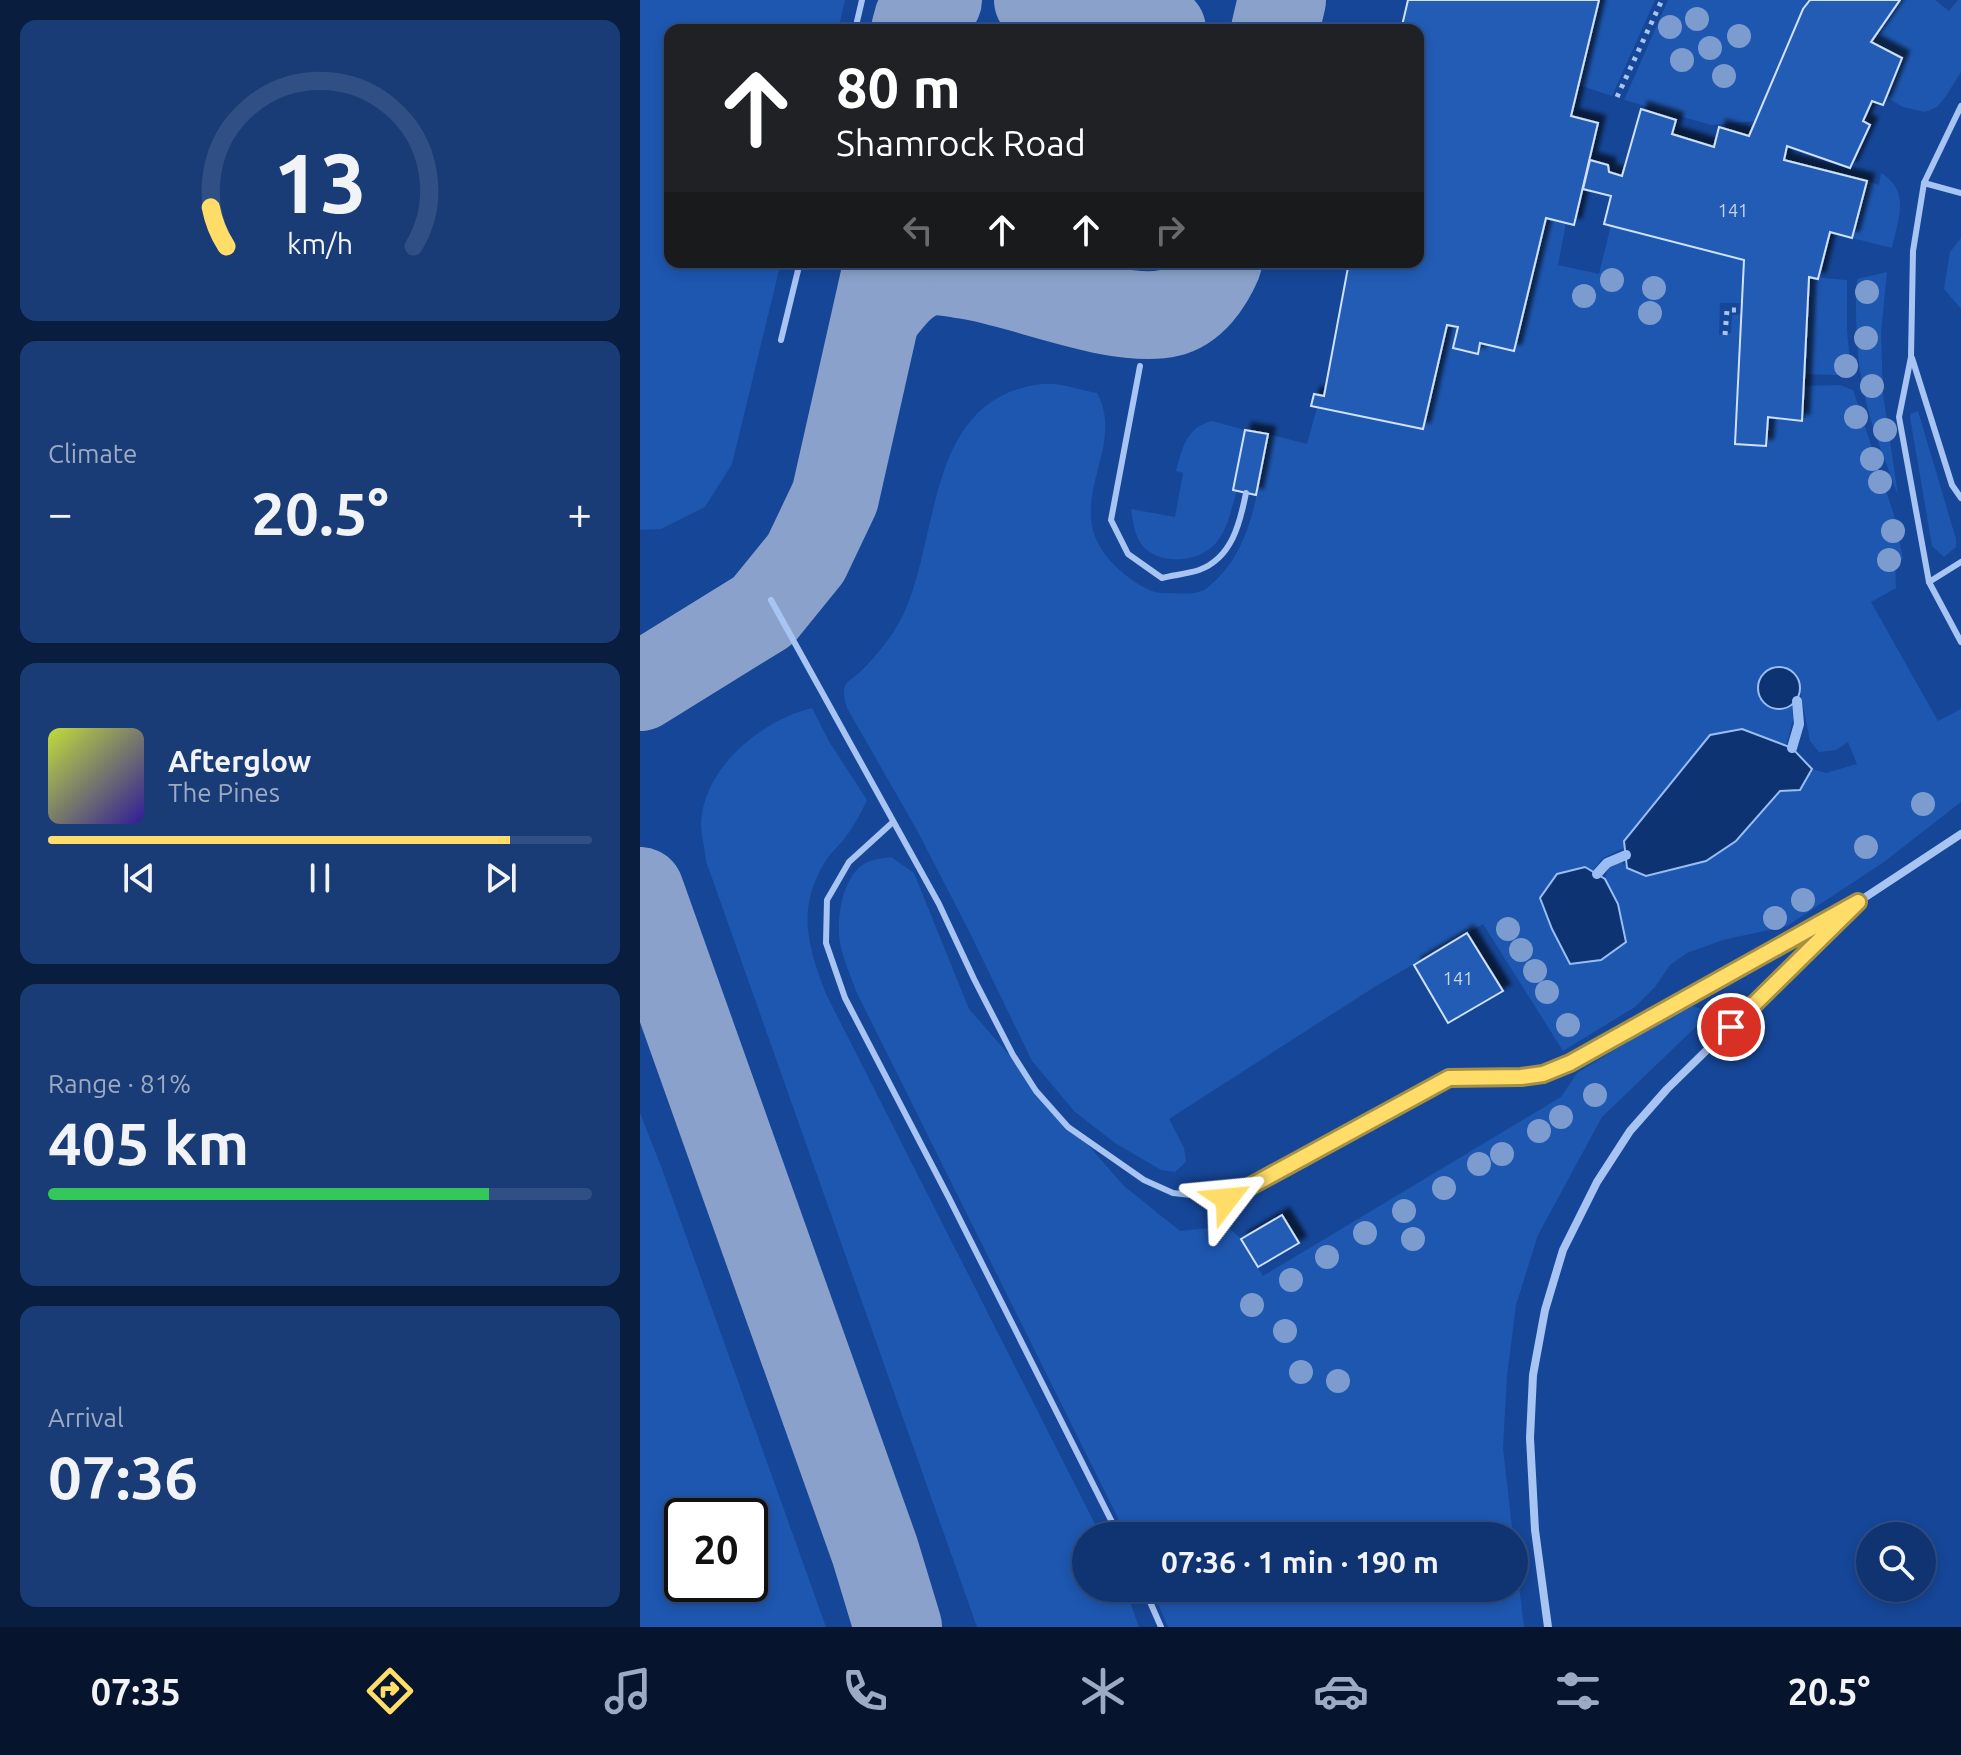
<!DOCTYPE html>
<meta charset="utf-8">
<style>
:root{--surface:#103471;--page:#193c76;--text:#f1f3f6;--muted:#9caac3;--line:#304f84;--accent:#ffdd68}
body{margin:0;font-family:Ubuntu,sans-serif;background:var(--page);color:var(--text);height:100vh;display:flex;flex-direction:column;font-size:30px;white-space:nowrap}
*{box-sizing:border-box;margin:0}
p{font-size:26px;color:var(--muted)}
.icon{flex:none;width:44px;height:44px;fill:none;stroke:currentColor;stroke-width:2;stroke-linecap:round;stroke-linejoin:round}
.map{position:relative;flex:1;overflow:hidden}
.panel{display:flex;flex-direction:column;gap:20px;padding:20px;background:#091d3e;width:640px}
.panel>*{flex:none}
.hud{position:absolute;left:24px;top:24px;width:760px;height:244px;border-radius:16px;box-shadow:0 4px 12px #0003,0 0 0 2px var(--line);background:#202124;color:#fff;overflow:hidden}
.fabs{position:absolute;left:1216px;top:1522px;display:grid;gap:16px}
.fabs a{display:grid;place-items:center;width:80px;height:80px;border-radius:50%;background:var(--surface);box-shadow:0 4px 12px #0003,0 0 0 2px var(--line);font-size:40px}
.speed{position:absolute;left:24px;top:1498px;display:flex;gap:16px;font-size:40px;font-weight:700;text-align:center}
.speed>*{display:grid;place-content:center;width:104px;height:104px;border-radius:50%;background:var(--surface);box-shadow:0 4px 12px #0003,0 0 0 2px var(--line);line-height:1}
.speed .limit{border:4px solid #111;border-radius:12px;background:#fff;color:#111}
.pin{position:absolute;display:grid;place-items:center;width:68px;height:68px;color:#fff;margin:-34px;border:4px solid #fff;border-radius:50%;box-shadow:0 2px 8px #0007}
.me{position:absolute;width:88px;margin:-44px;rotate:61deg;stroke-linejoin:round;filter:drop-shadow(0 0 6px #0008)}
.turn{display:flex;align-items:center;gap:28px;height:168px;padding:0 40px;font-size:36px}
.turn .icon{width:104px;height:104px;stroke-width:2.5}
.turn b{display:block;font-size:56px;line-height:68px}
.lanes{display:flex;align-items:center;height:76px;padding:0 40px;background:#0003;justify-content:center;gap:40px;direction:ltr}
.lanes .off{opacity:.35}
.big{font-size:60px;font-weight:700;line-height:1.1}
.panel .card{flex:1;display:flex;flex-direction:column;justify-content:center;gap:12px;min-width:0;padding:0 28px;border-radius:16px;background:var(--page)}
.panel .dial{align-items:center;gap:0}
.dial svg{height:208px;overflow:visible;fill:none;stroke:var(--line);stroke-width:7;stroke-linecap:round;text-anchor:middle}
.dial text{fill:var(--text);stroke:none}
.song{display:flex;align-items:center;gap:24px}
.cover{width:96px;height:96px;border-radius:12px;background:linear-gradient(135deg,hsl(70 70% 55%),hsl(250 70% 35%))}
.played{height:8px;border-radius:4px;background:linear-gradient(90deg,var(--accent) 85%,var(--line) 85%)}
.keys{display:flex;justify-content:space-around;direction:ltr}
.heat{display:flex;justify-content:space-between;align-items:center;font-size:44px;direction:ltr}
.charge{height:12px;border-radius:6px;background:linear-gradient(90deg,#34c759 81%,var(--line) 0)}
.trip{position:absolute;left:432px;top:1522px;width:456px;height:80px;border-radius:40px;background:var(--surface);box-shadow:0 4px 12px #0003,0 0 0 2px var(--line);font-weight:700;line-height:80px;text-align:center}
.dock{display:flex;height:128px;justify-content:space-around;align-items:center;background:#06152d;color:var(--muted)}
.dock .icon{width:56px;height:56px}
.dock .active{color:var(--accent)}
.dock b{font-size:36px;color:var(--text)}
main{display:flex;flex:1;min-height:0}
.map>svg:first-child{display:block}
.green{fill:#1e57b0;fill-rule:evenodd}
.water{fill:#0e3373;stroke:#9abef4;stroke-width:2}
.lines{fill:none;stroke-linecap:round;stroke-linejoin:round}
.stream{stroke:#9abef4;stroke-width:10}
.taxiway{stroke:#8aa2cb;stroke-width:88}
.building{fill:#245cb5;stroke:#cfe1fc;stroke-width:2;filter:url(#shadow)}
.path{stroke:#a8c4f2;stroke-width:5;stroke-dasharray:4 6;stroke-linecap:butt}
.lane{stroke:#a8c4f2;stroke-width:6}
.street{stroke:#a8c4f2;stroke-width:8}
.tree{fill:#7c9bcf}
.route-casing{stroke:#a69044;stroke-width:20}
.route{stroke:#ffdd68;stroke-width:14}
.labels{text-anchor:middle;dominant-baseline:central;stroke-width:8;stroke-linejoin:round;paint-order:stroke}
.number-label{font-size:18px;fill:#c8d6ec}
</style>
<main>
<section class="panel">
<div class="card dial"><svg viewBox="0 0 100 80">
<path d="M14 69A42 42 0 1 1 86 69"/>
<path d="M14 69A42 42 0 0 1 8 54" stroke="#ffdd68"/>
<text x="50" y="56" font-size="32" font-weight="700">13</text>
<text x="50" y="72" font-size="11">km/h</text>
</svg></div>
<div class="card"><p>Climate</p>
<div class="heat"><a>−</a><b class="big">20.5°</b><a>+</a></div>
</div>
<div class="card">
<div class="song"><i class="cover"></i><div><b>Afterglow</b><p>The Pines</p></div></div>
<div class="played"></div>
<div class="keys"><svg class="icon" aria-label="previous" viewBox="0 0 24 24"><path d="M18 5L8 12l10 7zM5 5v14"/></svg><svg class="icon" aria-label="pause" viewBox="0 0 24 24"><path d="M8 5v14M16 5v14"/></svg><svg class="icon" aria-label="next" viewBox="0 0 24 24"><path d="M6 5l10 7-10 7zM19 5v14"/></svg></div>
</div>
<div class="card"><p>Range · 81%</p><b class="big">405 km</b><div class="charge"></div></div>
<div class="card"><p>Arrival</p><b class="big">07:36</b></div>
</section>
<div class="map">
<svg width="1321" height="1627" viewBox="0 0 1321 1627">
<defs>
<filter id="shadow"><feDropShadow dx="7" dy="-7" stdDeviation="2" flood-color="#0009"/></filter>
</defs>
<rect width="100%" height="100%" fill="#164697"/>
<g class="green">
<path d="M0,0H205L198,30H30V262H141L92,464L65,507L21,529L0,530Z"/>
<path d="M959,0H1015L972,96L939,85Z"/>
<path d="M1028,0H1170L1163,9L1116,121L1071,125L984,100Z"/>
<path d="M1260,0H1295L1309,11L1318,0H1321V72L1306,96L1297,107L1285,112L1263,107L1246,97L1231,42Z"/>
<path d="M1241,173C1271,191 1258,220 1252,248L1212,238L1227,181L1239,185Z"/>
<path d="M906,218L926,223L918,265L959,274L971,225L1104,260L1102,303H1080L1079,335L1091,333L1092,315L1102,314L1096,444L1126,446L1128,417L1166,418L1164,386L1200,385L1213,390L1254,515L1263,559L1255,563L1256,588L1231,602L1298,721L1321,709V802L1244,862L1147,926L1083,940L1047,953L1030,965L1015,987L995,1007L923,1051L843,924L736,986L529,1119L544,1148L546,1162L535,1172L521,1170L475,1143L435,1112L392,1061L329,931L278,832L207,708C205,701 202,691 206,684C209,680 216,676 220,672C237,656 254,634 264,613C301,531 286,398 402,384C419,382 440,390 457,393C490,454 409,511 483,573C494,582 511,594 525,593C538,593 557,596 567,588C614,551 617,489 628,434L667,444L677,408L783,429L807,325L818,327L813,348L838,354L840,343L874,351ZM1157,674L1170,741L1179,752L1196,750L1208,742L1217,764L1186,773L1172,769L1160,790L1140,791L1096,841L987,868L981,861L969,867L965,879L978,904L930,964L912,929L900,898L945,867L952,871L963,858L984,848V841L1070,735L1102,729L1146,746L1153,719L1152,706C1137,712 1123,706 1118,692Z"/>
<path d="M1321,238V309L1304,289L1310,252Z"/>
<path d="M1247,272L1241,333L1243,394L1258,495C1244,457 1227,418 1221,377C1216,345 1215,311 1217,279Z"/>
<path d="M1169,277L1207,280V331L1211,369L1199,375L1164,374Z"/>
<path d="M1278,411L1316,539V547L1304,557L1292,546L1270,417L1271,414Z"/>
<path d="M572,421L605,430L593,489L597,491C591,509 588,529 576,543C559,563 519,566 502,545C494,535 493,521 491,509L535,517L543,473L536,471C542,448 547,427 572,421Z"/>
<path d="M172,708L190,743L227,800C221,813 214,826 205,838C199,846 190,853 185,862C156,909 168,947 186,994L461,1536H446V1588H485L499,1627H337L66,861C65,849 61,835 61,823C63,768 122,720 172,708Z"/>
<path d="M251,857L274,873L329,1009L484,1186L540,1231L587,1226L601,1239L623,1276L921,1097L937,1073L1027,1018L1053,1006L1063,1010L1061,1022L962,1117L898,1235L876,1305L867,1376L863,1448L873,1536H487L216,991C211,976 203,959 200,943C196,920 202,881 221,866C229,859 241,859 251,857Z"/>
<path d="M0,1113L22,1169L186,1627H0ZM42,1516H110V1584H42Z"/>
<path d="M874,1544L884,1627H528L511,1588H874Z"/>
</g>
<g class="water">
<circle cx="1139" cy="688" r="21"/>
<path d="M1102,729L1152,748L1172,769L1160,790L1140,791L1096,841L1066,861L1006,876L987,868L984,841L1070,735Z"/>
<path d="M945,867L965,879L978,904L986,942L961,960L930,964L912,929L900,898L917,874Z"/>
</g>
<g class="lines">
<g class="stream">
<path d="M1152,748L1159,724L1157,701"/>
<path d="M957,874L967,863L986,855"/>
</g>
<g class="taxiway">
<path d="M398,0L522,30"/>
<path d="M275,30L278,19L298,0"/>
<path d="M635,30L642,0"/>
<path d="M239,312C252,296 263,280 284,273C298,269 312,273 326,275C382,283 477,325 529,313C553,307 569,283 578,262"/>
<path d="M0,687L123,611L166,558L195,497L248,262"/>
<path d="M0,891L235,1551L258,1627"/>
</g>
</g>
<g class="building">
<path d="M768,0H959L931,116L958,123L934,225L906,218L874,351L840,343L838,354L813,348L818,327L807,325L783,429L671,406L674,394L684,396L709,262H778V30H761Z"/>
<path d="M1170,0H1260L1231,42L1262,58L1243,105L1232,101L1223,121L1230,125L1210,168L1147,146L1144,160L1227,181L1212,238L1190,232L1178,279L1169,277L1162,421L1128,417L1126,446L1095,444L1104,260L964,224L971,196L943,189L950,160L968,165L969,172L982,176L1001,109L1036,120L1032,134L1074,147L1079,127L1109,136L1163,9Z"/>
<path d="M605,430L628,434L616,495L593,490Z"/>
<path d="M827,933L863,991L808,1023L774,965Z"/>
<path d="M642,1215L659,1243L618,1267L601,1239Z"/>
</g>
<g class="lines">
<g class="path">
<path d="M977,97L1022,0"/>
<path d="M1085,335L1087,310H1102"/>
</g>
<g class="lane">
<path d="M215,30L222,0"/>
<path d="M1321,106L1284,183L1273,251L1271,357L1259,417L1289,582L1321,642"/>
<path d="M1284,183L1321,193"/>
<path d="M141,340L160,262"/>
<path d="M1272,358L1312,485L1321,498"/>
<path d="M500,366L471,520L488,554L522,578C534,575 547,574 559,570C592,558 600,523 606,493"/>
<path d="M1289,582L1321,562"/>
<path d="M131,600L299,904L334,979L373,1055L396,1091L428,1127L504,1180L533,1193L587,1199L809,1078L881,1077L903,1074L930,1063"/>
<path d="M253,822L209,862L187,900L186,943L205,998L308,1196L479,1536"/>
<path d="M504,1588L521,1627"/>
</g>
<g class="street">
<path d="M930,1063L1218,902L1321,834"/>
<path d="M908,1627L895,1530L890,1438L893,1375L905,1310L923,1250L957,1182L990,1131L1027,1089L1218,902"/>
</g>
</g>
<g class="tree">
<circle cx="1057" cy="19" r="12"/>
<circle cx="1030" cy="27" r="12"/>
<circle cx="1099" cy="36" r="12"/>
<circle cx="1070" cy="48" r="12"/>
<circle cx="1042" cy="60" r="12"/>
<circle cx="1084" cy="76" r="12"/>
<circle cx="972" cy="280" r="12"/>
<circle cx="1014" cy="288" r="12"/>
<circle cx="1227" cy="292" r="12"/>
<circle cx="944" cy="296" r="12"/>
<circle cx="1010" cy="313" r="12"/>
<circle cx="1226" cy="338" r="12"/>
<circle cx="1206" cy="366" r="12"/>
<circle cx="1232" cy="386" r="12"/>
<circle cx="1216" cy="417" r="12"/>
<circle cx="1245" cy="430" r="12"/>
<circle cx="1232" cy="459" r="12"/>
<circle cx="1240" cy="482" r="12"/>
<circle cx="1253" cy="531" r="12"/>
<circle cx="1249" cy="560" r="12"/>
<circle cx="1283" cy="804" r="12"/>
<circle cx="1226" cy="847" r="12"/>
<circle cx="1163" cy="900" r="12"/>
<circle cx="1135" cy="918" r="12"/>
<circle cx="868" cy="929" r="12"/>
<circle cx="881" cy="950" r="12"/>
<circle cx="895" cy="971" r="12"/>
<circle cx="907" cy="992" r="12"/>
<circle cx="928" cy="1025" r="12"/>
<circle cx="955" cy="1095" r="12"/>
<circle cx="921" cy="1117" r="12"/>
<circle cx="899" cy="1131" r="12"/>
<circle cx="862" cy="1154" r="12"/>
<circle cx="839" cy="1164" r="12"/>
<circle cx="804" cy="1188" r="12"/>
<circle cx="764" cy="1211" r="12"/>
<circle cx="725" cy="1233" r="12"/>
<circle cx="773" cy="1239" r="12"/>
<circle cx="687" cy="1257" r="12"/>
<circle cx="651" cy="1280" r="12"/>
<circle cx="612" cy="1305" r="12"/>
<circle cx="645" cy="1331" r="12"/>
<circle cx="661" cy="1372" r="12"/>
<circle cx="698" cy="1381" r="12"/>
</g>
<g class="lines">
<defs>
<path id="route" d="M587,1199L809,1078L881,1077L903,1074L930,1063L1218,902L1091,1027"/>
</defs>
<use href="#route" class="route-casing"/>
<use href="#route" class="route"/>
</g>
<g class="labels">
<g class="number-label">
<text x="1093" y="210">141</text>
<text x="818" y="978">141</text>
</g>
</g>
</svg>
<div class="fabs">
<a><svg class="icon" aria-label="search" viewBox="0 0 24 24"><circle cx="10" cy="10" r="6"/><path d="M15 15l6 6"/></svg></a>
</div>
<div class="speed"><div class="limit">20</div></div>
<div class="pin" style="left:1091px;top:1027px;background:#d93025"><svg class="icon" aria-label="arrive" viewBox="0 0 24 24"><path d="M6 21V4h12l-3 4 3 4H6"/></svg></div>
<svg class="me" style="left:587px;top:1199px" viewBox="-20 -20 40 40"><path d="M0-17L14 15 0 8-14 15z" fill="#ffdd68" stroke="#fff" stroke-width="4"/></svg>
<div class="trip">07:36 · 1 min · 190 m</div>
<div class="hud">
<div class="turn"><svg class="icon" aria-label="ahead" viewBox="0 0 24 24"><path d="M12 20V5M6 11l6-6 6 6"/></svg><div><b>80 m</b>Shamrock Road</div></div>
<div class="lanes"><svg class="icon off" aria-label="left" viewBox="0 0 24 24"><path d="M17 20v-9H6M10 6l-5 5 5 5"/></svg><svg class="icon" aria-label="ahead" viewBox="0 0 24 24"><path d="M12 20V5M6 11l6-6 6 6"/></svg><svg class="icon" aria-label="ahead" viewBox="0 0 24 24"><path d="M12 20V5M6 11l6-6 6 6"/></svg><svg class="icon off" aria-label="right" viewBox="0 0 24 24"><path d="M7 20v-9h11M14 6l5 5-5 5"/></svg></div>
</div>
</div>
</main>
<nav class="dock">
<b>07:35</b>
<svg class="icon active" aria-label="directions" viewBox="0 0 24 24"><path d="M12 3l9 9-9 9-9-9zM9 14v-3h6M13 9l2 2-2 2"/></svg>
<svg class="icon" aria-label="music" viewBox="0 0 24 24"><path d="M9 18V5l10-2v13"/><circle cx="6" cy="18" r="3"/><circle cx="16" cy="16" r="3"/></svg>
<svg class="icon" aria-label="phone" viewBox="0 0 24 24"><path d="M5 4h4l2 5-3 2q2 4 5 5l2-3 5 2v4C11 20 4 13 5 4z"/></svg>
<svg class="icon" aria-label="climate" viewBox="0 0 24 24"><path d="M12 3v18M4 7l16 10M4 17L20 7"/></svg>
<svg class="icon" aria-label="car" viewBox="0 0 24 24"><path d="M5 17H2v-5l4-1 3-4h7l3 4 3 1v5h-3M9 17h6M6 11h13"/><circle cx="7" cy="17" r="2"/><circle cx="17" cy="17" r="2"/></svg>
<svg class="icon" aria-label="filters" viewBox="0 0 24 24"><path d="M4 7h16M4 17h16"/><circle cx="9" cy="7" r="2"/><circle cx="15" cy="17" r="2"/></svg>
<b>20.5°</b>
</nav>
